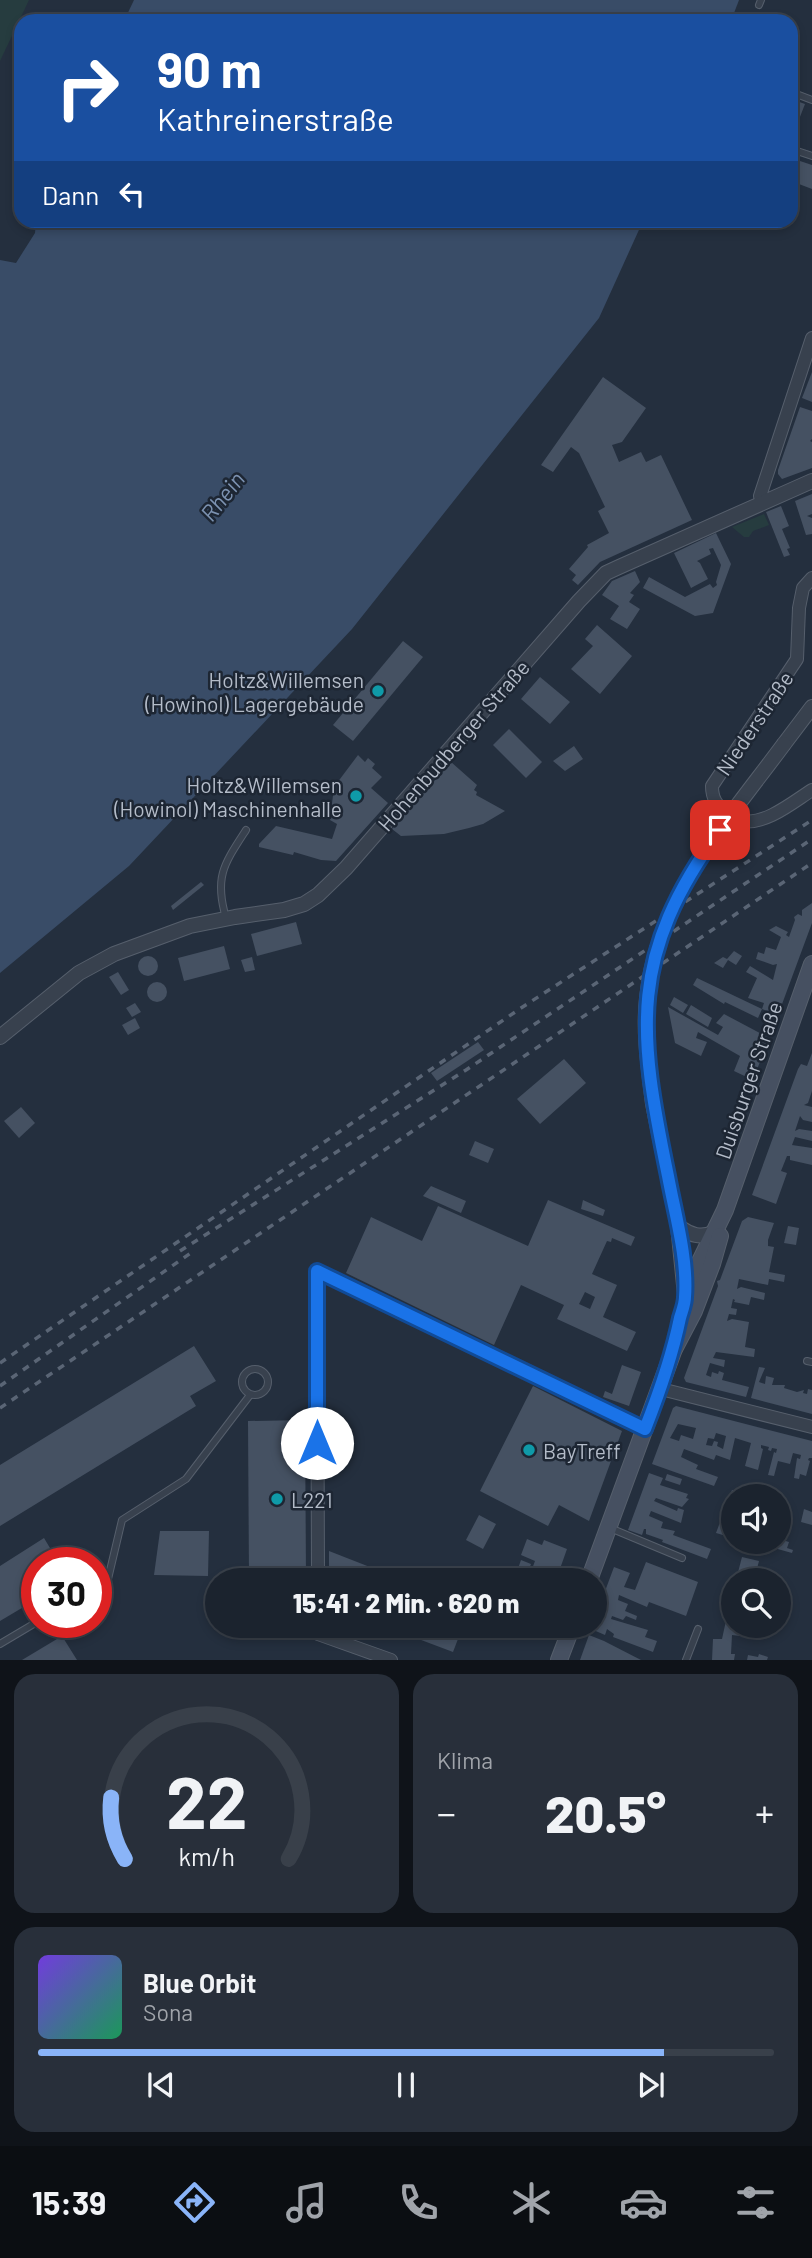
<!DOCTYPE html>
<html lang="de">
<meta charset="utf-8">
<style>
:root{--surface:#1b232e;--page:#282f3a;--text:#f1f3f6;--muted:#a0a4aa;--line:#39404a;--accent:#8ab4f8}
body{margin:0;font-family:Barlow,sans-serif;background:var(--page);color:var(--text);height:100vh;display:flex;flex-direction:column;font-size:26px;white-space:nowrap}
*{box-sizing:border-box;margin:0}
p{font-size:23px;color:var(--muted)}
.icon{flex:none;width:38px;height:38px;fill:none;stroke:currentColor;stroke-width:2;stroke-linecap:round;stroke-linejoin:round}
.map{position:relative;height:1660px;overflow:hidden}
.side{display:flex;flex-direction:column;gap:14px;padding:14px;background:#0f1319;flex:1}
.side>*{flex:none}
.top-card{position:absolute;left:14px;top:14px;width:784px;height:214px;border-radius:21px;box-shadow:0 4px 10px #0003,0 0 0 2px var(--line);background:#1a4fa0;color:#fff;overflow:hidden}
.tools{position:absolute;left:721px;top:1484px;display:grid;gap:14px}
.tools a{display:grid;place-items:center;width:70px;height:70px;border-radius:50%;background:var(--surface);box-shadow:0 4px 10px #0003,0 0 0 2px var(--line);font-size:35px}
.speed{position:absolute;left:21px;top:1547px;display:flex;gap:14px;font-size:35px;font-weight:700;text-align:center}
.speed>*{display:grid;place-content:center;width:91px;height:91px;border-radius:50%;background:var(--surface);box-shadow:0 4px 10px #0003,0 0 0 2px var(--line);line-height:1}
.speed .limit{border:10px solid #d22;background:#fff;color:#111}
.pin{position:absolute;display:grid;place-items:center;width:60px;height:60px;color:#fff;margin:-30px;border-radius:14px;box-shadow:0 4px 10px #0006}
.me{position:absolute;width:77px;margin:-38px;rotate:0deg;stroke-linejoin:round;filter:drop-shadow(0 0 5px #0008)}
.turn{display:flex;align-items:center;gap:24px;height:147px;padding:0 28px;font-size:32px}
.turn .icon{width:91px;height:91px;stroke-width:2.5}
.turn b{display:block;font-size:49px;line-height:60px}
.then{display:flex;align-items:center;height:66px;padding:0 28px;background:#0003;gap:14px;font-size:26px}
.big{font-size:52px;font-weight:800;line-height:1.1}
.side .widget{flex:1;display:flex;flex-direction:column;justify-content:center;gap:10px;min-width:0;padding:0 24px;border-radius:21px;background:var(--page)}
.side .dial{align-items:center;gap:0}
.dial svg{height:182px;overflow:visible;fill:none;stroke:var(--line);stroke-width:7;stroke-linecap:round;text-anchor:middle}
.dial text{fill:var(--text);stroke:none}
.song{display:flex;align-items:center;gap:21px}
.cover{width:84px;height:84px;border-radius:10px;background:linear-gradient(135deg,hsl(260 70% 55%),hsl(150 70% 35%))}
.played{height:7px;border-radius:4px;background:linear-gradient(90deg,var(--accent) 85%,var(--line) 85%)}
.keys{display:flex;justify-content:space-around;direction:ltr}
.heat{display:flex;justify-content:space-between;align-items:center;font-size:38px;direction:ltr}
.side .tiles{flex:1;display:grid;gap:14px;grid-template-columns:1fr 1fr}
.widget:last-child{grid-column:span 2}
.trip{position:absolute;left:205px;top:1568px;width:402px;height:70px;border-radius:35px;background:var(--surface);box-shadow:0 4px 10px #0003,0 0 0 2px var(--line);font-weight:800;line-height:70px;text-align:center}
.tab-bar{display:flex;height:112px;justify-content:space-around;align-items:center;background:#0b0e12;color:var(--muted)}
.tab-bar .icon{width:49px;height:49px}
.tab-bar .current{color:var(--accent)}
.tab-bar b{font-size:32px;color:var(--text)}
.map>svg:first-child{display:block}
.green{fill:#263c3f}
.water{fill:#394c67}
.building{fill:#455162;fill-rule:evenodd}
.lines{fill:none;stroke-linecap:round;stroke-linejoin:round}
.service-casing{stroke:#565f6c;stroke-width:8}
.minor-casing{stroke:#565f6c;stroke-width:14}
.tertiary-casing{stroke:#565f6c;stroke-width:16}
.secondary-casing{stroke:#565f6c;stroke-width:18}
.service{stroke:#38414e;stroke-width:6}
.minor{stroke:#38414e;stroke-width:12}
.tertiary{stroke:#38414e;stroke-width:14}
.secondary{stroke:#465061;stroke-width:16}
.rail{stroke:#5a6575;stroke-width:3.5;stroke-dasharray:7 7;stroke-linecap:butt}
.tertiary-bridge-casing{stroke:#565f6c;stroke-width:16;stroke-linecap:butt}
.tertiary-bridge{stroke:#38414e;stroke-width:14}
.route-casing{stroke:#114b97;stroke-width:18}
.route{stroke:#1a73e8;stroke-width:12}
.culture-dot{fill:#0f9aa8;stroke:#1d2633;stroke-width:2.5}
.labels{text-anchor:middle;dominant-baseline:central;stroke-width:5;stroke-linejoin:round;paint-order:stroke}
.poi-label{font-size:21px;fill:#b4bcc9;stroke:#1d2633;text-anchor:end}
.street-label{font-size:21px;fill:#b4bcc9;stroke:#1d2633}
.water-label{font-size:23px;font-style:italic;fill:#7c92b1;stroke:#1d2633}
</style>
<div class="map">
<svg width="812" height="1660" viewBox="0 0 812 1660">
<rect width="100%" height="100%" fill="#242f3e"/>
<g class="green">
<path d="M0,0H29L0,61Z"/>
<path d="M764,514L769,525L753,531L749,537H744L732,527Z"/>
</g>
<g class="water">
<path d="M134,0H739L731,21H124Z"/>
<path d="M36,221H643L599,318L352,629L129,866L0,973V260L16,263L35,233Z"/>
</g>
<g class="building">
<path d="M791,99L805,104L791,140Z"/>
<path d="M791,158L812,165V189L791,181Z"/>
<path d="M812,372V402L802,398Z"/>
<path d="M603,377L646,408L622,442L612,445L619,462L641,452L646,462L661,455L692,520L600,562L578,585L572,580L576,575L569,569L588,547L587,545L609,533L598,511L605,507L579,453L571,447L553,472L541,465Z"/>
<path d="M800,407L812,411V439L810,441L812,442V468L782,479L778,474V470Z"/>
<path d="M812,494V514L807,516L812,518V534L806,535L795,501Z"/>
<path d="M781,506L789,526L782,529L790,548L787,549L790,555L784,557L766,512Z"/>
<path d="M716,533L731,564L713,613L695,616L643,588L649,577L685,597L710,584L713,588L717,585L716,582L721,565L713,548L709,549L711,554L697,561L700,563L708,579L691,588L674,553Z"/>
<path d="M635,571L640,582L630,593L634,595L629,602L640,609L627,629L610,619L619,606L602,595L612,581Z"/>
<path d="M597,625L632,656L600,694L571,669L593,646L585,639Z"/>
<path d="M403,641L423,657L353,741L333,725Z"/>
<path d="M540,677L570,702L550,724L521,699Z"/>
<path d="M509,729L542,762L526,778L493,745Z"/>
<path d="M574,746L583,759L565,771L553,761Z"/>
<path d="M358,755L365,762L368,758L375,764L372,768L382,777L371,788L388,803L336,861L321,860L294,852L293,855L259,847V844L276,826L332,839L337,824L330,820L334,787Z"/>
<path d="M451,762L477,785L474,790L477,792L476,795L505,811L483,824L469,828L444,834L401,836L392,829Z"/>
<path d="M201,882L204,885L173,910L171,906Z"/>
<path d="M812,903V923L778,1015L762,1009L764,1003L748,998L757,978L746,972L750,966L773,980L777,964L773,965L756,959L758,952L764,954L766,947L776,950L781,937L769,930L776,926L788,932L786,935L789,937L795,920L794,917L798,914L802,916V910Z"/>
<path d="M296,922L302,944L257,956L251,934Z"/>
<path d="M224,946L230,969L184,981L178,958Z"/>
<path d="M734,951L742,956L736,965L728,960L723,968L714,963L723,957L727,959Z"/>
<circle cx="148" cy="966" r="10"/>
<path d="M252,957L255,970L245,972L241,960Z"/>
<path d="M118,972L129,990L121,995L109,977Z"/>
<path d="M697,978L762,1009L758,1018L725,1002L724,1004L693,985Z"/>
<circle cx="157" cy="992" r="10"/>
<path d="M674,997L688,1005L683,1013L670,1005Z"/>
<path d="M135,1003L141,1012L132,1017L126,1008Z"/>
<path d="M691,1005L712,1018L708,1027L686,1014Z"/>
<path d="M668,1007L718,1035L723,1027L716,1023L724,1014L769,1038L753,1080L734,1071L740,1056L698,1032L696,1038L707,1042L701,1056L675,1043Z"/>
<path d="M135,1018L140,1028L128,1035L122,1025Z"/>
<path d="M478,1042L484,1050L437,1081L431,1073Z"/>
<path d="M812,1053V1091L808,1103L804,1105L812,1107V1122L803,1120L800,1116L795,1131L799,1129L812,1131V1141L795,1137L792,1145L812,1148V1165L790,1160V1156H787L781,1171L787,1173L776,1204L752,1195L798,1069L801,1064L807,1066Z"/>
<path d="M564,1059L586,1083L540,1124L517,1099Z"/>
<path d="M21,1107L35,1123L19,1138L4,1121Z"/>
<path d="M475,1141L494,1149L488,1163L469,1155Z"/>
<path d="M431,1186L466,1201L461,1213L423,1196Z"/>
<path d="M548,1200L635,1237L631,1246L612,1238L611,1242L607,1241L592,1274L617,1285L603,1317L636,1332L627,1351L557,1319L564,1305L521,1285L494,1345L346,1273L371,1217L422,1241L438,1206L528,1246ZM585,1292L595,1297L590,1309L579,1304Z"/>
<path d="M583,1200L605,1210L603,1216L581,1209Z"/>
<path d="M748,1217L774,1223L768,1240V1246L774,1247L769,1272L785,1275L784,1282L769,1279L768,1285L739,1279L737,1289L741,1287L765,1293L764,1300L751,1297L749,1305L734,1302L735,1300L733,1299L731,1308L737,1309L736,1315L729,1314L727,1321L732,1319L749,1322L745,1347L755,1349L754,1357L716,1352L713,1358L725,1360L724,1367L710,1363L706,1375L711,1377L712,1372L718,1374L719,1371L724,1373L722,1380L749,1387L746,1397L686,1382L684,1378L718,1286L717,1281L720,1280L742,1221Z"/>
<path d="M788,1226L799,1228L796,1245L784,1243Z"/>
<path d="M194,1346L216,1381L190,1396L196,1406L0,1526V1465Z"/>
<path d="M622,1365L641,1372L629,1406L603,1397L605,1391L612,1394Z"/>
<path d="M759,1367L765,1368L759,1382L765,1384L766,1376L774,1378L772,1385H785L784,1388L797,1392L804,1390L803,1393L807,1394L808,1389L812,1390V1414L751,1398Z"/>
<path d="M533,1386L622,1431L589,1521L559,1505L548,1526L480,1491Z"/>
<path d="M676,1406L812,1441V1458H809L808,1460L810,1461L806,1476L800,1474L799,1479L794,1478L797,1458L800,1459L801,1455L793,1453L790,1464L778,1461L774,1476L768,1475L774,1452L776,1453L777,1449L772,1448L771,1451L768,1450L769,1447L761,1445V1448L763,1449L758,1470L745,1466L751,1443L735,1438L730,1460L716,1455L714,1460L684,1449L681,1457L698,1465L696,1469L718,1477L714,1486L652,1464L673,1408ZM678,1424L696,1428L693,1439L681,1435L679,1441L670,1438ZM716,1433L726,1436L723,1449L717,1446L718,1442L714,1441L712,1446L706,1445L708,1438L714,1439Z"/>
<path d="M305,1420L306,1577L249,1578L248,1421Z"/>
<path d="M649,1473L663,1478L660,1485L688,1494L686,1498L689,1499L682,1507L656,1498L654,1501L677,1511L678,1508L684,1510L681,1523L651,1511L649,1516L663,1522L661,1528L675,1531L673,1535L711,1549L707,1559L662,1542L663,1540L646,1534V1529H644L642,1535L628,1530Z"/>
<path d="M667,1474L682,1479L680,1485L665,1480Z"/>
<path d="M732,1490L750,1495L733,1496V1538L716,1533Z"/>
<path d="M804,1509L812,1512V1525L801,1522Z"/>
<path d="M479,1515L496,1524L483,1549L466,1540Z"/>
<path d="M160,1531H209L208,1576L154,1575Z"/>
<path d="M44,1538L59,1563H37V1599L0,1621V1566Z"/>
<path d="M527,1539L542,1545L544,1540L567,1549L556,1580H538L529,1577L535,1561L521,1555Z"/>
<path d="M779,1539L789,1542L787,1548L793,1550L792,1553L774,1548Z"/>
<path d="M329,1551L375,1569L371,1580H329Z"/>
<path d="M742,1557L759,1561L754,1580H736Z"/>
<path d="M521,1560L531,1564L525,1580H514Z"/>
<path d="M646,1562L698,1582L686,1616L649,1602L647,1607L619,1595L618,1600L628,1604L625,1611L637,1616L636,1620L626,1616L623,1620L612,1616L611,1619L648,1630L645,1637L657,1641L653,1652L613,1637L614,1634L607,1629L605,1635L591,1629L592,1626H595V1618L614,1567L630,1573L624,1587L635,1590Z"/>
<path d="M732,1593L733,1626H742L740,1636L732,1635L731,1654H735L734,1660H712L713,1639H722Z"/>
<path d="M384,1626H463L453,1652Z"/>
<path d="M589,1635L604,1641L641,1660H580Z"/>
<path d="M62,1636L77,1660H22Z"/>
<path d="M759,1654L768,1657L767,1660H747L748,1655L758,1657Z"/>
</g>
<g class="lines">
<defs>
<g id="service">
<path d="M759,5L761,0"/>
<path d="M791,92L812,100"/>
<path d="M791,149L812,156"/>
<path d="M226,918C214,877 224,864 246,830"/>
<path d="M807,1361L812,1362"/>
<circle cx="255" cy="1382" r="13"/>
<path d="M610,1528L682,1558"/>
<path d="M96,1586L108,1579L122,1520L186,1479L250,1395"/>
<path d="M0,1644L37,1622"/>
<path d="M686,1660L698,1629"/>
</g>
<g id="minor">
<path d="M762,502L760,496L812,338"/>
<path d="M812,578L803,588L799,608L797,659L712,786C712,798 716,806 727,812C732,815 737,820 742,821C766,825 793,802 812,790"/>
<path d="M661,1389L812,1427"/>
<path d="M318,1580L317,1271L645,1429"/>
<path d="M318,1626V1634L391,1660"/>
</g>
<g id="tertiary">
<path d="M784,744L812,707"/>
<path d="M0,1037L79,973L114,954L190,926L235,917L284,910L304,904L318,895L346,868L579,601L606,573L619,567L812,481"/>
<path d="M653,1104L678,1226L685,1295"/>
<path d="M678,1226C690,1235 701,1239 715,1232"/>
</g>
<g id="secondary">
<path d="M674,1349L692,1278L725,1210L812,964"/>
<path d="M589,1580L674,1349L694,1311L712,1264L720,1236"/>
<path d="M559,1660L572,1626"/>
</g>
</defs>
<use href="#service" class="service-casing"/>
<use href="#minor" class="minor-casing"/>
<use href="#tertiary" class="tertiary-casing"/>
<use href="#secondary" class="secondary-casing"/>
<use href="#service" class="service"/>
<use href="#minor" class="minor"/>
<use href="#tertiary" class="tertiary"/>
<use href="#secondary" class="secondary"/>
<g class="rail">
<path d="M180,1251L466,1070L812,839"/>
<path d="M0,1363L521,1008L812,820"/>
<path d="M0,1386L195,1250"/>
<path d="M0,1408L812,863"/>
</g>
<defs>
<path id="tertiary-bridge" d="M653,1104C649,1069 643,1033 647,998C657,898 727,821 784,744"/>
</defs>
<use href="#tertiary-bridge" class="tertiary-bridge-casing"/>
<use href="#tertiary-bridge" class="tertiary-bridge"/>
</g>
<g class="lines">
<defs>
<path id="route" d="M317,1443V1271L645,1429C660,1391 672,1357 680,1318C682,1311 685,1304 685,1297C688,1259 675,1214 668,1176C638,1031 628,956 720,830"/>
</defs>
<use href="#route" class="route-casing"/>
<use href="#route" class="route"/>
</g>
<g class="culture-dot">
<circle cx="378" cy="691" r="7"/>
<circle cx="356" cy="796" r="7"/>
<circle cx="529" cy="1450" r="7"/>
<circle cx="277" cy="1499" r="7"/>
</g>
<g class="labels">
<g class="poi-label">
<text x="364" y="679">Holtz&amp;Willemsen<tspan x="364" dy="24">(Howinol) Lagergebäude</tspan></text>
<text x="342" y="784">Holtz&amp;Willemsen<tspan x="342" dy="24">(Howinol) Maschinenhalle</tspan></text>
<text x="543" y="1450" text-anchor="start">BayTreff</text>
<text x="291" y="1499" text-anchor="start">L221</text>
</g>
<g class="street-label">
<text transform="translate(754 723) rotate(-56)">Niederstraße</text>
<text transform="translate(453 745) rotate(-49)">Hohenbudberger Straße</text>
<text transform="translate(748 1080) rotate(-71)">Duisburger Straße</text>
</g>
<g class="water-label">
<text transform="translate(222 496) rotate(-52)">Rhein</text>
</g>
</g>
</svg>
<div class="tools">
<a><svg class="icon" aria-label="sound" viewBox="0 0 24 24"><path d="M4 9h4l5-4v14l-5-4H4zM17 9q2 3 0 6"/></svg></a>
<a><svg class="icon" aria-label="search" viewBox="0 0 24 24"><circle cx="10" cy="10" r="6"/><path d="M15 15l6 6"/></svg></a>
</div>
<div class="speed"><div class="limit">30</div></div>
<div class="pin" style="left:720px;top:830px;background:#d93025"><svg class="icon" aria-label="arrive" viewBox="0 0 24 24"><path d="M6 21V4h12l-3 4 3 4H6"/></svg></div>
<svg class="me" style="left:317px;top:1443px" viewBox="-20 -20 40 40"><circle r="19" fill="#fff"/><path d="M0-13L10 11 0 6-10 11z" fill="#1a73e8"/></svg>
<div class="trip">15:41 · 2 Min. · 620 m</div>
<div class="top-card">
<div class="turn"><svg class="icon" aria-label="right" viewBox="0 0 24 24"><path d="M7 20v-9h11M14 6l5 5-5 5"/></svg><div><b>90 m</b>Kathreinerstraße</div></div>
<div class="then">Dann<svg class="icon" aria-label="left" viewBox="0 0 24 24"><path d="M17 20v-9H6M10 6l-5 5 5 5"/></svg></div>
</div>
</div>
<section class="side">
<div class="tiles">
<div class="widget dial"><svg viewBox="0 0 100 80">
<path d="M14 69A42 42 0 1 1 86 69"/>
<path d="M14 69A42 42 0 0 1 8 42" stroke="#8ab4f8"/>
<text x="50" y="56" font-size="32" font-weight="700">22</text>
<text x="50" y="72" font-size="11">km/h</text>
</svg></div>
<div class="widget"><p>Klima</p>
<div class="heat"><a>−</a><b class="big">20.5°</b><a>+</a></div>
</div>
<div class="widget">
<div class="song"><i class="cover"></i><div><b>Blue Orbit</b><p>Sona</p></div></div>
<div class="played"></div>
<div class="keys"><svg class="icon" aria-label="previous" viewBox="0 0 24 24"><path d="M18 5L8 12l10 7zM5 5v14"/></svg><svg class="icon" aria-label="pause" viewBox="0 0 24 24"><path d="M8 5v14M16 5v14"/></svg><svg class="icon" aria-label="next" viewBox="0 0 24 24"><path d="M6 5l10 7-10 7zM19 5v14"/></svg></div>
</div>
</div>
</section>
<nav class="tab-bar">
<b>15:39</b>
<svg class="icon current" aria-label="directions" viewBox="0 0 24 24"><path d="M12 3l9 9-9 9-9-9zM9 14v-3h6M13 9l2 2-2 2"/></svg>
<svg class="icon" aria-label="music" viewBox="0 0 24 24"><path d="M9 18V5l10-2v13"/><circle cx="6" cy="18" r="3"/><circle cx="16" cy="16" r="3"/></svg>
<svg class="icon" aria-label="phone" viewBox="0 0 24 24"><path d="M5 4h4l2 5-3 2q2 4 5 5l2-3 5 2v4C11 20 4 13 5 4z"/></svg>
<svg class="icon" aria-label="climate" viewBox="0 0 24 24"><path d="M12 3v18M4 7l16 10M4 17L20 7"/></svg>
<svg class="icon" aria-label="car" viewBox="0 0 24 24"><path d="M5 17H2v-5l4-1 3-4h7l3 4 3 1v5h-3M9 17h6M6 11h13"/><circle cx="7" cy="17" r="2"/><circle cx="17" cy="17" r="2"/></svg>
<svg class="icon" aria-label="filters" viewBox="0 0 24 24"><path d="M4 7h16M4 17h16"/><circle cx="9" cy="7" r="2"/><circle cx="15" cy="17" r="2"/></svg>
</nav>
